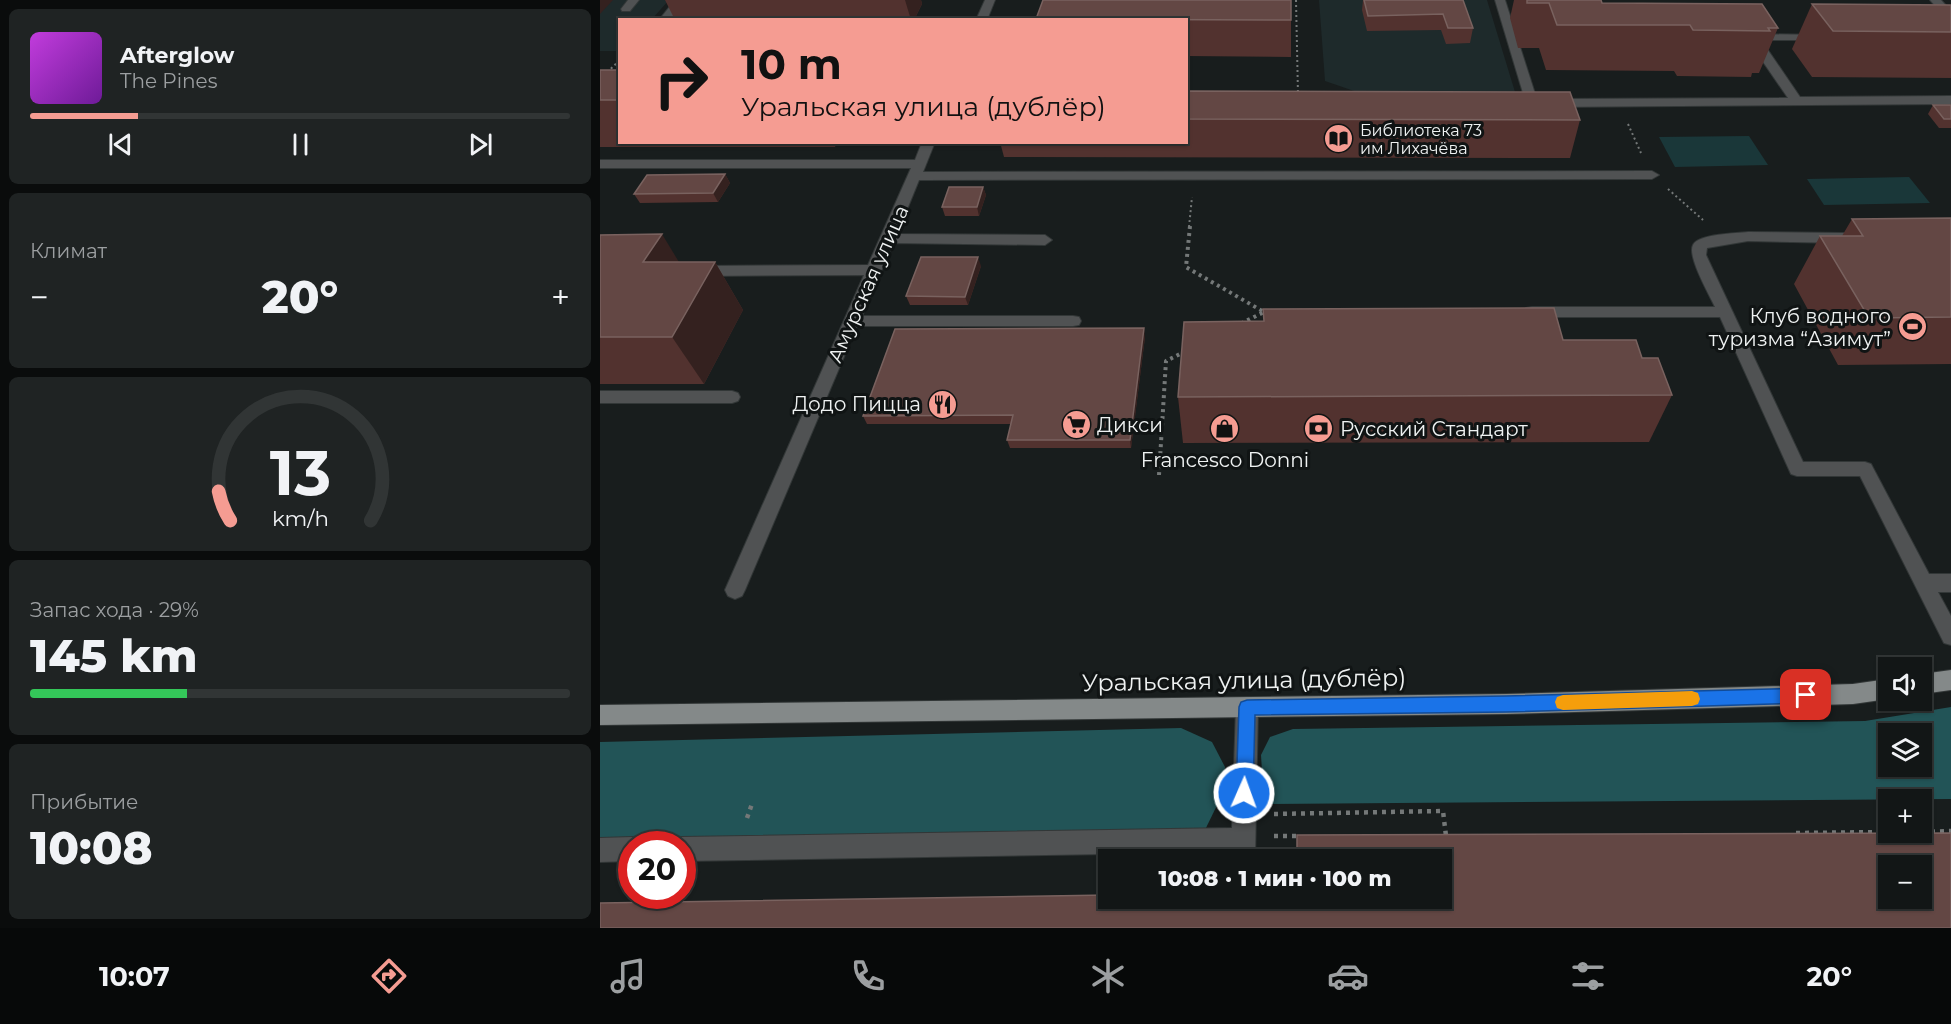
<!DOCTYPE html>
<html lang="ru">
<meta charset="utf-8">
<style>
:root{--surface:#121616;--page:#1f2323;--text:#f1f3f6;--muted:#9c9fa1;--line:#313535;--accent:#f59c92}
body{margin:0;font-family:Montserrat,sans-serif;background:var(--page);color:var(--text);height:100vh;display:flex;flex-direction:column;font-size:22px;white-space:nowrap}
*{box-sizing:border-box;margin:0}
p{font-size:20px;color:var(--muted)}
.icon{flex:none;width:33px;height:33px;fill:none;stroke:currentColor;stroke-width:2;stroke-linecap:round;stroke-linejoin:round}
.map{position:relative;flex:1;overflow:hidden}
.panel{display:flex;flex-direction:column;gap:9px;padding:9px;background:#0a0c0c;width:600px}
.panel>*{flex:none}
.banner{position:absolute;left:18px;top:18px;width:570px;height:126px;border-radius:0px;box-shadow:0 2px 4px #0004,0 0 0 2px var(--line);background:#f59c92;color:#111;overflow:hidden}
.buttons{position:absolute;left:1278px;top:657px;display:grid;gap:12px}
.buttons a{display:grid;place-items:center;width:54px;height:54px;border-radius:0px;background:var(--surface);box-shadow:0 2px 4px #0004,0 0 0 2px var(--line);font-size:30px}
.speed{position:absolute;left:18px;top:831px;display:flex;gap:12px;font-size:30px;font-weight:700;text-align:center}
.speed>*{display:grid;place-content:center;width:78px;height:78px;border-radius:50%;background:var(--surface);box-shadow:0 2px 4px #0004,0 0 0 2px var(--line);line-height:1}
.speed .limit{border:9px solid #d22;background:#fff;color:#111}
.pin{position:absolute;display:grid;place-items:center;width:51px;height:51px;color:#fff;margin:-26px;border-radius:12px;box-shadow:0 3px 9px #0006}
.me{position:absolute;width:66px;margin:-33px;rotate:2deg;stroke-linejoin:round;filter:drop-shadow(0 0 4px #0008)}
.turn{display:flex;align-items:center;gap:21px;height:126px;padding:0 24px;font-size:27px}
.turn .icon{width:78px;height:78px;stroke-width:2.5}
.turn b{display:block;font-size:42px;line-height:51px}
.big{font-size:45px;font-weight:800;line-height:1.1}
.panel .card{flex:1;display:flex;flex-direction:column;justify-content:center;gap:9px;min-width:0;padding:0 21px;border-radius:9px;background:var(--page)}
.panel .dial{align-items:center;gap:0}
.dial svg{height:156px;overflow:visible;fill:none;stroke:var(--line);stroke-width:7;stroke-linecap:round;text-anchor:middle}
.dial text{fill:var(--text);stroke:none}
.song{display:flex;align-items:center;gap:18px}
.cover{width:72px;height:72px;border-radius:9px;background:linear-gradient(135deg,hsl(290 70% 55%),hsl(280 70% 35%))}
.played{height:6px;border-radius:3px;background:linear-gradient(90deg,var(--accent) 20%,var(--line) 20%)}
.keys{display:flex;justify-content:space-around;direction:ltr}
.heat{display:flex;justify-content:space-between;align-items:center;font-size:33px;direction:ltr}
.charge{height:9px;border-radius:4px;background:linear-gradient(90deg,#34c759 29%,var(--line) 0)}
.trip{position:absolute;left:498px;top:849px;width:354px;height:60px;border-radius:0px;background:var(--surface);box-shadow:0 2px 4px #0004,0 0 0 2px var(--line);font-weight:800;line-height:60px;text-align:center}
.tab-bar{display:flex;height:96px;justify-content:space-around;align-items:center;background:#070909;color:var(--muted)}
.tab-bar .icon{width:42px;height:42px}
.tab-bar .selected{color:var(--accent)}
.tab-bar b{font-size:27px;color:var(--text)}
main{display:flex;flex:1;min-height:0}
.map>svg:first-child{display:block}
.built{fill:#1e2a2b}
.green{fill:#1a3739}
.forest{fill:#225457;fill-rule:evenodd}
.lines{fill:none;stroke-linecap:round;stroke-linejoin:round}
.minor-casing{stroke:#323737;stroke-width:2}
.major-casing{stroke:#323737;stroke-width:2}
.path-far2{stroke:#747878;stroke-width:2;stroke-dasharray:2 3;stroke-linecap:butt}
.path-far1{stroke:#747878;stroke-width:4;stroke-dasharray:3 4;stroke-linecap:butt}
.path{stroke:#747878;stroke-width:4.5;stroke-dasharray:4 5;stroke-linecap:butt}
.minor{fill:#505253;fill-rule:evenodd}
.major{fill:#848989;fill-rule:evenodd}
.wall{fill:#52322f}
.shaded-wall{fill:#34211f}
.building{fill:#634744;stroke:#79625f;stroke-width:1.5;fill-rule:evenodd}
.route{fill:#1a73e8;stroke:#114b97;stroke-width:1.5}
.slow{fill:#f59e0b}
.labels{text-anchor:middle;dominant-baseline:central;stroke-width:6;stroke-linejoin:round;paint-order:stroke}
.far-poi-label{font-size:16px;fill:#eff2f2;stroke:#101414;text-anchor:start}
.street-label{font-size:20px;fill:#eff2f2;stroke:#101414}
.poi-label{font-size:20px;fill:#eff2f2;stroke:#101414;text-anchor:end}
.near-street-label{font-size:24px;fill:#eff2f2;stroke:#101414}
</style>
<main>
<section class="panel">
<div class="card">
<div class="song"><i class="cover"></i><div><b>Afterglow</b><p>The Pines</p></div></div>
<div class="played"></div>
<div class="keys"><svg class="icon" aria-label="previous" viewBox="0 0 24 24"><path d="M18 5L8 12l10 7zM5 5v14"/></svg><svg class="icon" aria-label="pause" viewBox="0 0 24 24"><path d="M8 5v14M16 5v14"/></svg><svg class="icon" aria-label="next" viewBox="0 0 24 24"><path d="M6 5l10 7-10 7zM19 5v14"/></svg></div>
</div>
<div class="card"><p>Климат</p>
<div class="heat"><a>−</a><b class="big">20°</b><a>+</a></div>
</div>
<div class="card dial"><svg viewBox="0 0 100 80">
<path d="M14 69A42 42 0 1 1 86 69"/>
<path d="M14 69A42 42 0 0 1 8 54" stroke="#f59c92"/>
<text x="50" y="56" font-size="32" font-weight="700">13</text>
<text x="50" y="72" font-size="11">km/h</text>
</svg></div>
<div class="card"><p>Запас хода · 29%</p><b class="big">145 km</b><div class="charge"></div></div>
<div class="card"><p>Прибытие</p><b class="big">10:08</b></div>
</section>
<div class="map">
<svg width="1351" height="928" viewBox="0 0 1351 928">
<rect width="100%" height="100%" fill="#181d1d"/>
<g class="built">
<path d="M0,0H69L52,19L20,20L19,51H0Z"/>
<path d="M719,0H887L915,92L760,93L725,81Z"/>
</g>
<g class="green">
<path d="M1149,136L1168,165L1075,167L1059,137Z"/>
<path d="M1309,177L1330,203L1224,205L1207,179Z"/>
</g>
<g class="forest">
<path d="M1351,707V799L664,804L661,755L670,737L693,729L1265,721ZM1288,734H1322V766H1288Z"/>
<path d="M581,728L612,742L625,767L622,795L604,832L0,838V742Z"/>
</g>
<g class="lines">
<defs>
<g id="minor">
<path d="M28,0H39L30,11H22L21,9Z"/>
<path d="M75,0H86L70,20H59Z"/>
<path d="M385,0H395L387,20H376Z"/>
<path d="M895,0H905L938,103L936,106L932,107L926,103Z"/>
<path d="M1330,0H1341L1351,11V20L1347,19Z"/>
<path d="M1152,34L1224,35V39L1220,40H1161L1200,97L1351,96V104L948,107L942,103L948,99L1188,98L1146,37Z"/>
<path d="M322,142H335L323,172L1052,171L1059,175L1052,179L319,180L297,234L445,235L452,240L445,245L293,243L262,316H473L479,317L481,321L479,325L473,326H257L145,590L142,596L135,599L128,596L125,590L264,275L98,276L91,271L98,266L268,265L311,168H0V160H315Z"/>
<path d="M1148,232L1244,233L1251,238L1244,243L1148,241L1107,248L1106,255L1203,462H1265L1271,464L1329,574H1351V592H1338L1351,616V645L1344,643L1260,476H1197L1191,474L1120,317H932L926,316L924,312L926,308L932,307H1115C1109,294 1087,256 1093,245C1098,234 1137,233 1148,232Z"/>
<path d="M0,391H132L138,393L140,397L138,401L132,403H0Z"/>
<path d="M647,697L655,700L658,707L655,860H631V852L82,861V844H72L74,841L82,837L632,828L636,707L639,700Z"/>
<path d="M32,837L40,841L42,844H32V861L0,862V838Z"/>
</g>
<g id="major">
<path d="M1351,670V690L1322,694V674Z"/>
<path d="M1288,679V699L1253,704L906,714L0,725V705L906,694L1253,684Z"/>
</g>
</defs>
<use href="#minor" class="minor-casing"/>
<use href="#major" class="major-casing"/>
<g class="path-far2">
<path d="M696,0L698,95"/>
<path d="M0,79L20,60"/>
<path d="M1028,124L1041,153"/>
<path d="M1068,189L1103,220"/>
<path d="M589,227L592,197"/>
</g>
<g class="path-far1">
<path d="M590,226L586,267L664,312L642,323"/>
<path d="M559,475L566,361L584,352"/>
</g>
<g class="path">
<path d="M674,814L843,811L846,836"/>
<path d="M147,818L153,801"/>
<path d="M1322,832L1351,831"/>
<path d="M1196,833L1288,832"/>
<path d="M674,836H700"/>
</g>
<use href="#minor" class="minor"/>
<use href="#major" class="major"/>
</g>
<g class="wall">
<path d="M65,0H321L322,4L314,20H75Z"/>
<path d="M691,0V57L586,56V20L436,19Z"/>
<path d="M763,0H863L873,28L870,43L846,44L841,30L767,31L762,10Z"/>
<path d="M914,0H1001L1002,3L1178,28L1159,73H1152L1151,77L1077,76L1074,71L946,70L939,48H918L910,18Z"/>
<path d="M1212,4L1351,5V78L1212,77L1192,49Z"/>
<path d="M0,70H20V142H237L235,147H0Z"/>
<path d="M586,91L980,120L970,158L404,157L400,142H586Z"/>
<path d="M1333,105H1351V128H1339L1328,114Z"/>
<path d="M125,174L130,183L118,202L40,203L34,194Z"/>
<path d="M383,187L386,195L379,216H345L342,207Z"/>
<path d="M1351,218V364L1238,365L1194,284L1220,236H1242L1252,219Z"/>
<path d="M0,235L79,262H115L143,310L104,384H0Z"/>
<path d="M381,266L368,305H310L306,296Z"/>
<path d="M545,337L531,448H410L407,440L411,424H267L263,416Z"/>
<path d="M963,340L1072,395L1049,442L583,443L578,397Z"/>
</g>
<g class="shaded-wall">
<path d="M0,0H13L0,14Z"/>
<path d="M305,0H321L322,4L314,20H311Z"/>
<path d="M125,174L130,183L118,202L113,193Z"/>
<path d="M383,187L386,195L379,216L377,207Z"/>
<path d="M62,234L91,282L43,262Z"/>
<path d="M378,257L381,266L368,305L365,297Z"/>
<path d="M115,262L143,310L104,384L72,337Z"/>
<path d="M544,328L545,337L531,448L530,440Z"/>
</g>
<g class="building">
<path d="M443,0H691V20L436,19Z"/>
<path d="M764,0H863L873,28H848L843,14L768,16Z"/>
<path d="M927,0H1001L1002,3L1162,4L1178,28H1168L1170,31L1093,30L1090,25H957L949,3H927Z"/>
<path d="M1212,4L1351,5V32L1233,31Z"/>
<rect x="0" y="70" width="20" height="30"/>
<path d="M586,91L970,92L980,120L586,119Z"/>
<path d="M1333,105H1351V119H1344Z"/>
<path d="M125,174L113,193L34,194L47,175Z"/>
<path d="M349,187H383L377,207H342Z"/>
<path d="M1351,218V317L1269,318L1220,236H1263L1252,219Z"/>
<path d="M62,234L43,262H115L72,337H0V235Z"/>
<path d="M321,257H378L365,297L306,296Z"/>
<path d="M954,308L963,340H1036L1042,358H1058L1072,395L578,397L584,322L664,321L663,309Z"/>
<path d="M544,328L530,440H407L413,415L263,416L295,329Z"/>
<path d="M1351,833V928H0V903L508,895V898H842V860H697V835ZM1288,866H1322V898H1288Z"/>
</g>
<path class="route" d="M1206,688L1212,690L1215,695L1212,701L1206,703L906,712L655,715L653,793L651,799L644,802L638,799L636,793L639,707L641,702L647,700L906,696Z"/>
<path class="slow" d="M1092,691L1098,693L1100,699L1098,704L1092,706L963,710L957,708L955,702L957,697L963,695Z"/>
<defs>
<symbol id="library-disc" viewBox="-11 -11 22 22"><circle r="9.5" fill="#f59c92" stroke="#101414"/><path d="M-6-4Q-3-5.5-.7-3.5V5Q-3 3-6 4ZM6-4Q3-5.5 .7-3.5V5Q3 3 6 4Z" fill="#111"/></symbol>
<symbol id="stadium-disc" viewBox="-11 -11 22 22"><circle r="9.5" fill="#f59c92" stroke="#101414"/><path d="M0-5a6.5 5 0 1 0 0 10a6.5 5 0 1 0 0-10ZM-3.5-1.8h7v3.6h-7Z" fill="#111"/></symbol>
<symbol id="restaurant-disc" viewBox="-11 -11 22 22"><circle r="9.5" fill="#f59c92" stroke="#101414"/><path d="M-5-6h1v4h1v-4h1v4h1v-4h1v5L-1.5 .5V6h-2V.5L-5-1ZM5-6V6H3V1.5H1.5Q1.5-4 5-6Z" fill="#111"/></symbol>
<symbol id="supermarket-disc" viewBox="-11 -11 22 22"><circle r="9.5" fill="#f59c92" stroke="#101414"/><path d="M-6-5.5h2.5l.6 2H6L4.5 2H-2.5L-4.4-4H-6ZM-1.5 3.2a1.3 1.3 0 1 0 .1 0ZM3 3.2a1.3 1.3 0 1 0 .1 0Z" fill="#111"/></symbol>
<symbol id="shop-disc" viewBox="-11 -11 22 22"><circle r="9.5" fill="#f59c92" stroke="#101414"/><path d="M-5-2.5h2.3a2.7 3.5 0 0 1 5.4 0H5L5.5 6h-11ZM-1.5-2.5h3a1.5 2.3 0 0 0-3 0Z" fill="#111"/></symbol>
<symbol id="bank-disc" viewBox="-11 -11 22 22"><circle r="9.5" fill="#f59c92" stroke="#101414"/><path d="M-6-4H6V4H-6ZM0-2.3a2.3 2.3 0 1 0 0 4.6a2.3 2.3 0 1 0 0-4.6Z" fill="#111"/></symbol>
</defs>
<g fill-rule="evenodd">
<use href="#library-disc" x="722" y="122" width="33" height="33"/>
<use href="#stadium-disc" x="1296" y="310" width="33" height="33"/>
<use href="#restaurant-disc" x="326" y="388" width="33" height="33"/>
<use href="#supermarket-disc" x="460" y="408" width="33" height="33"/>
<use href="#shop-disc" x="608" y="412" width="33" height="33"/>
<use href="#bank-disc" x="702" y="412" width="33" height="33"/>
</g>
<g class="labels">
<g class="far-poi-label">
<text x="760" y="130">Библиотека 73<tspan x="760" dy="18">им Лихачёва</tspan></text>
</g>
<g class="street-label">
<text transform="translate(268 284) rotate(-66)">Амурская улица</text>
</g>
<g class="poi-label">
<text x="1291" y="316">Клуб водного<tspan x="1291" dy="23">туризма “Азимут”</tspan></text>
<text x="321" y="404">Додо Пицца</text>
<text x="497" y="425" text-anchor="start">Дикси</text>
<text x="740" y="429" text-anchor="start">Русский Стандарт</text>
<text x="625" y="460" text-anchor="middle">Francesco Donni</text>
</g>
<g class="near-street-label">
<text transform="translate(644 680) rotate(-1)">Уральская улица (дублёр)</text>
</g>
</g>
</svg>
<div class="buttons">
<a><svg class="icon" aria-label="sound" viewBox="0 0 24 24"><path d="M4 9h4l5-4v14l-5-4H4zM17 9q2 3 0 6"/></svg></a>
<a><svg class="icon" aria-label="layers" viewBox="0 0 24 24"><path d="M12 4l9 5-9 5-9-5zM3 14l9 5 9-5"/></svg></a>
<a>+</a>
<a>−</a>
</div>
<div class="speed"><div class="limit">20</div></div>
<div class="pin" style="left:1206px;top:695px;background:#d93025"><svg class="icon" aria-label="arrive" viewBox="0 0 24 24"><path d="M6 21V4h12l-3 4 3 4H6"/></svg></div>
<svg class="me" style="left:644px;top:793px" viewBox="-20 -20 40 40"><circle r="17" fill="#1a73e8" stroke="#fff" stroke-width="3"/><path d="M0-11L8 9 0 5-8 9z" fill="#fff"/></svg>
<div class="trip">10:08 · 1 мин · 100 m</div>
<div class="banner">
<div class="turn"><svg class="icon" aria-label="right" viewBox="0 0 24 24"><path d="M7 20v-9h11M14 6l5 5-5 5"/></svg><div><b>10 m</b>Уральская улица (дублёр)</div></div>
</div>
</div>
</main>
<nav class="tab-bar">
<b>10:07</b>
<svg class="icon selected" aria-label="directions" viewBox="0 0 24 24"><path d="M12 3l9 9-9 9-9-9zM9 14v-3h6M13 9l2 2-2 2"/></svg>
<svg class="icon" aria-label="music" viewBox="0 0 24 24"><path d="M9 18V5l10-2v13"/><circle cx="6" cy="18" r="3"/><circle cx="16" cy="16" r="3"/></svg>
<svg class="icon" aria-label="phone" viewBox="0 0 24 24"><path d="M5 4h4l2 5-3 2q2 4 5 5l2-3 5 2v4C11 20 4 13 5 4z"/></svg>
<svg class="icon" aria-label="climate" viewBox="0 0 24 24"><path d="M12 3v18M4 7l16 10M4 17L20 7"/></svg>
<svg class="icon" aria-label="car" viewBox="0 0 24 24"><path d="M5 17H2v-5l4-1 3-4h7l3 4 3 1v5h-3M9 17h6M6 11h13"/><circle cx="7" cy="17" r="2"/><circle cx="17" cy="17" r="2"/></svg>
<svg class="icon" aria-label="filters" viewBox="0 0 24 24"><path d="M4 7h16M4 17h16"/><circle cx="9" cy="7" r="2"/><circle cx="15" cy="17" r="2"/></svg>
<b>20°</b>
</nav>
